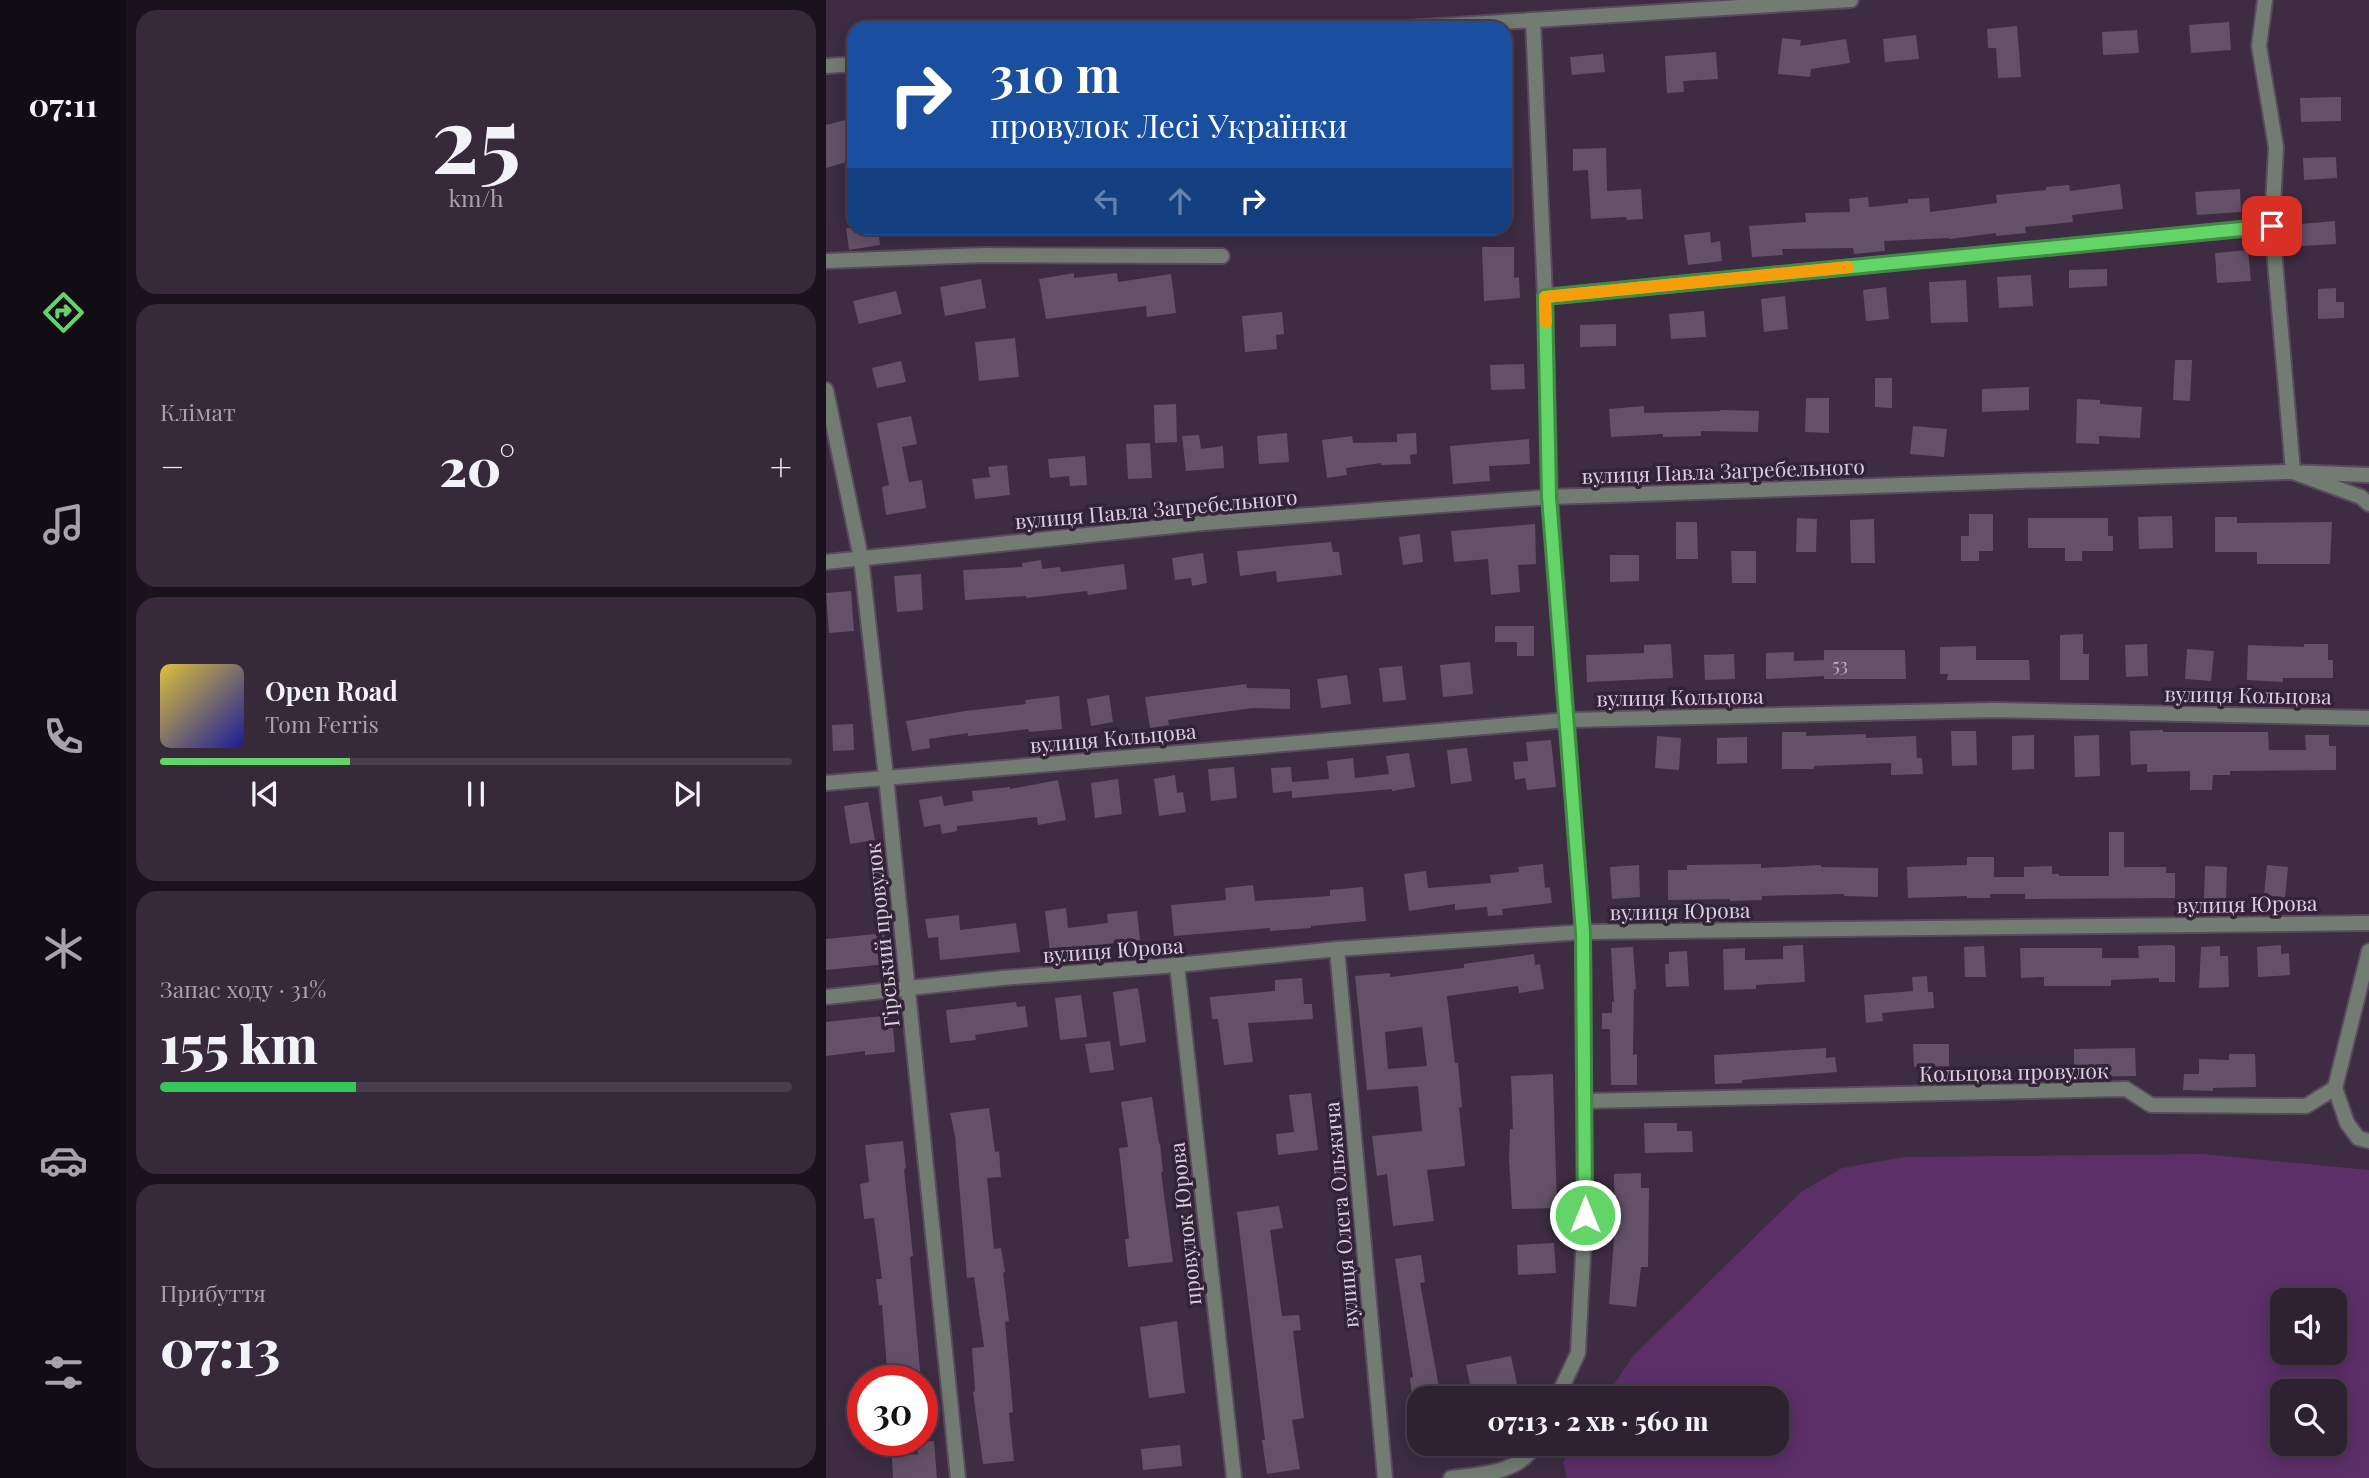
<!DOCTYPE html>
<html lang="uk">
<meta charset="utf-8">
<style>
:root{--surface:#2e2132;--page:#36293a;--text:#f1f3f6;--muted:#a7a3ac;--line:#493e4d;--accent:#63d468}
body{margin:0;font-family:"Playfair Display",serif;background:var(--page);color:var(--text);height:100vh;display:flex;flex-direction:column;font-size:26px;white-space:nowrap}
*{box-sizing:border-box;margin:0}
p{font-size:23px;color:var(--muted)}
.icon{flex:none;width:38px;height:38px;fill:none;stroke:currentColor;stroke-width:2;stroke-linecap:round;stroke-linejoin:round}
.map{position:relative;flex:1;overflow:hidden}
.drawer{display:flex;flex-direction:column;gap:10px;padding:10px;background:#19121c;width:700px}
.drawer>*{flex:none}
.guide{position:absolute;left:21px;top:21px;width:665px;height:214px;border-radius:21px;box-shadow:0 4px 18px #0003,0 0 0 2px var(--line);background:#1a4fa0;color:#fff;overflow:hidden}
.tools{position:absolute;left:1444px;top:1288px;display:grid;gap:14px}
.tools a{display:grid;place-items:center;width:77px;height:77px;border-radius:14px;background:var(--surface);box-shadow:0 4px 18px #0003,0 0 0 2px var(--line);font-size:35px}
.speed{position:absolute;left:21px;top:1365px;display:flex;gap:14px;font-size:35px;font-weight:700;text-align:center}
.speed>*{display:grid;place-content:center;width:91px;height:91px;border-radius:50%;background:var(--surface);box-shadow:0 4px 18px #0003,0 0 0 2px var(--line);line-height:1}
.speed .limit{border:10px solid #d22;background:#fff;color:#111}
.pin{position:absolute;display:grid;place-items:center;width:60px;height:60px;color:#fff;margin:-30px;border-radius:14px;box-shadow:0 4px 10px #0006}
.me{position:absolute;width:77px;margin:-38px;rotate:0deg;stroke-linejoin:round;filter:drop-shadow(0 0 5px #0008)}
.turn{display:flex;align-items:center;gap:24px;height:147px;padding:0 28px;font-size:32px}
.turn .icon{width:91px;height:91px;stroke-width:2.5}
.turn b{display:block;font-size:49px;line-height:60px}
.lanes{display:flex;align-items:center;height:66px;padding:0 28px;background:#0003;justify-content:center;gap:35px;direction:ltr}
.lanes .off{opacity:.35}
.big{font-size:52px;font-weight:800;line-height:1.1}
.drawer .widget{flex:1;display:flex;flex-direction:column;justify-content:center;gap:10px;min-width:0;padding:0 24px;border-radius:21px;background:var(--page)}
.drawer .dial{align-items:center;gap:0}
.dial b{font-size:91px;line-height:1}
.song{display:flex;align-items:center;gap:21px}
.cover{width:84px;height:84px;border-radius:10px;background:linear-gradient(135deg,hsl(50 70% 55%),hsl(240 70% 35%))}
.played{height:7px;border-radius:4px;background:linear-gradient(90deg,var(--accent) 30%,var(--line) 30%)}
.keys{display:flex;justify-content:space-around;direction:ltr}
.heat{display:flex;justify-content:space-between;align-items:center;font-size:38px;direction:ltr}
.charge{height:10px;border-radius:5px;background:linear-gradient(90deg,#34c759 31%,var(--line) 0)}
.trip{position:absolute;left:581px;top:1386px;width:382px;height:70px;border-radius:21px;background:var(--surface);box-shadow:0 4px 18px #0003,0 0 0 2px var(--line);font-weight:800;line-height:70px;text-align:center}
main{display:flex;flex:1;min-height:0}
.tabs{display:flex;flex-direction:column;width:126px;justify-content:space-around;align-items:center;background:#120d14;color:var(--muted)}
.tabs .icon{width:49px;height:49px}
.tabs .on{color:var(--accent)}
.tabs b{font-size:32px;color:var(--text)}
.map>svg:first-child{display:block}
.green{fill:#5c2f69;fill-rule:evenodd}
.building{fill:#645169;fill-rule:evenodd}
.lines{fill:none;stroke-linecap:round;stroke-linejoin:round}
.minor-casing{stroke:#594a5e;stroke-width:18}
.minor{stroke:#727c72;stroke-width:14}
.route-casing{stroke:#408a44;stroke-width:18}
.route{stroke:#63d468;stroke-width:12}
.slow{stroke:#f59e0b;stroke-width:12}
.labels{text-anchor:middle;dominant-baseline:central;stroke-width:7;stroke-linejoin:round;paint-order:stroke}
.number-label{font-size:18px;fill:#bdb0c1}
.street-label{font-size:21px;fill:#dbd0de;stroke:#332338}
</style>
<main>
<nav class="tabs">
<b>07:11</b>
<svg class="icon on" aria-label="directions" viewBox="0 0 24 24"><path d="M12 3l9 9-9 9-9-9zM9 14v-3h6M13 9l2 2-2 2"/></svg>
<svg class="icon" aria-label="music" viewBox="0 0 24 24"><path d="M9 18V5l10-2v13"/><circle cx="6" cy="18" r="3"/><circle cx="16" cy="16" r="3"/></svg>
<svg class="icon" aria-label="phone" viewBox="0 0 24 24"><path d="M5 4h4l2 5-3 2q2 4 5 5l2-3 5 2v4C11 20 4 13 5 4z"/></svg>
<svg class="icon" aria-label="climate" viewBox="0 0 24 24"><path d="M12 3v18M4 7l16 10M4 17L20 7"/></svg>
<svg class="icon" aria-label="car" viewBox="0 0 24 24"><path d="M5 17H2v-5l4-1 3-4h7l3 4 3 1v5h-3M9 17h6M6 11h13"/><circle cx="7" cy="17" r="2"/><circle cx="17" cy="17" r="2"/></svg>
<svg class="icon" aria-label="filters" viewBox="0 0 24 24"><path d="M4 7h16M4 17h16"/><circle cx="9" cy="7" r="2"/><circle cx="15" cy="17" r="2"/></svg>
</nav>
<section class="drawer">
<div class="widget dial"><b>25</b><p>km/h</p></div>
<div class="widget"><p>Клімат</p>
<div class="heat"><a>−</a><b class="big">20°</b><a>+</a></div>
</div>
<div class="widget">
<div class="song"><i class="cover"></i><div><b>Open Road</b><p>Tom Ferris</p></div></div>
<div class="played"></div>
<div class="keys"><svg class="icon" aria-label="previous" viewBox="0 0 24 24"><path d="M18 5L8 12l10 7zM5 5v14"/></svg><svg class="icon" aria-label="pause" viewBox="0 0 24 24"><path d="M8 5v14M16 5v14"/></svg><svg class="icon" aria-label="next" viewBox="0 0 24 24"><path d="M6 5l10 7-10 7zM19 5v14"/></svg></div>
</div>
<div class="widget"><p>Запас ходу · 31%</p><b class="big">155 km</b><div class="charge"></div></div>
<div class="widget"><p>Прибуття</p><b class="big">07:13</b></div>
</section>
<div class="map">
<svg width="1543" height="1478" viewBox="0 0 1543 1478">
<rect width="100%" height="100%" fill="#3d2c42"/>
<path class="green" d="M1377,1154L1543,1170V1478H741L737,1462L749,1444H950V1398H779L807,1356L975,1192L1016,1168L1079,1157ZM1456,1300H1508V1353H1456ZM1456,1391H1508V1444H1456Z"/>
<g class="building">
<path d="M1403,22L1405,50L1365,53L1363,25Z"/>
<path d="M1191,26L1195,77L1172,78L1170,48H1162L1161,29Z"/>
<path d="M1311,30L1313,53L1277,55L1276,32Z"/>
<path d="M1090,35L1093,59L1059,62L1057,39Z"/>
<path d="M956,38L975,40L974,46L1020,39L1024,63L985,69L984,77L952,74Z"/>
<path d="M890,52L892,79L857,81L858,92L841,93L839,56Z"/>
<path d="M777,54L779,72L746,75L744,57Z"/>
<path d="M1515,97V121L1475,122L1474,98Z"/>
<path d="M28,118V148L24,149L27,160L0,168V125Z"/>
<path d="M780,148L781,191L815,189L817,219L801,220L800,217L765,219L762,170L747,171V149Z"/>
<path d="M1510,157L1511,178L1478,180L1477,158Z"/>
<path d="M1294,184L1297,209L1246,215L1247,222L1199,227L1200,233L1170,236V233L1124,239L1123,238L1058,241L1059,251L1028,254L1027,248L956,249L957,255L926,257L923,226L980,222L979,213L1024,212L1023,199L1042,197L1043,207L1082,203V199L1103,198L1104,212L1171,203L1170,195L1220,190V187L1243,185L1244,191Z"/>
<path d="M1414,189L1415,212L1371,215L1369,192Z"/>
<path d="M1509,221L1510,244L1476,246L1475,224Z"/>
<path d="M20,228H52L54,245L23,250Z"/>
<path d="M884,232L885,243L894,241L896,261L862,265L858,235Z"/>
<path d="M656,247H688V278L693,277L694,298L658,301Z"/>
<path d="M1422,250L1425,281L1391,283L1389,253Z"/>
<path d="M1281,269V286L1243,288V270Z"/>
<path d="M248,273V278L291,273L292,282L345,274L350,313L321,317L320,306L220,319L213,279Z"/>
<path d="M1205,275L1207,306L1173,308L1171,277Z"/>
<path d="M155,279L160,308L119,316L114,287Z"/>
<path d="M1140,280L1142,322L1105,323L1103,282Z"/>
<path d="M1060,287L1063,319L1040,321L1037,290Z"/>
<path d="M1510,288V302H1518V318L1492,319V289Z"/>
<path d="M70,291L76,314L33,324L27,301Z"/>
<path d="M959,296L962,329L938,332L935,299Z"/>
<path d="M878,311L880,337L845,339L843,314Z"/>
<path d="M456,312L458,334L450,335L451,349L419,352L416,316Z"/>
<path d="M790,324V346L754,347V325Z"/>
<path d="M189,338L193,377L153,381L149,342Z"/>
<path d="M1349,360H1366L1364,401L1347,400Z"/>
<path d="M75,361L80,382L51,388L46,368Z"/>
<path d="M698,364L699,389L665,390L664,365Z"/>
<path d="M1049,378H1066V408L1049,407Z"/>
<path d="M1203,387V410L1156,412V389Z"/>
<path d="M980,398H1003V433L979,432Z"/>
<path d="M1251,399L1274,400V404L1316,407L1314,438L1273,436V444L1250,443Z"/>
<path d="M350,404L351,442L329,443L328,405Z"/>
<path d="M818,406V413L894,411V410L933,411L932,432L875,431V436L837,437V434L785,437L783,409Z"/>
<path d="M85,416L91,444L76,447L83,482L96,480L100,508L60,515L56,487L63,485L51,423Z"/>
<path d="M1087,426L1121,429L1118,457L1084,454Z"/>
<path d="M461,433L463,462L433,464L431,436Z"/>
<path d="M590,433L591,454L584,455L585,464L555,465V463L520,468L521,475L501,478L496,440L526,436L527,443L571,442V434Z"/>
<path d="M373,435L375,449L397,446L398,468L360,471L356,436Z"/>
<path d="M703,439L704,464L663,466L664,481L627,484L624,446Z"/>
<path d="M324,443L326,478L302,479L300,444Z"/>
<path d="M259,456L261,485L244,486L243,476L224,478L222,459Z"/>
<path d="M181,465L184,495L149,499L146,479L164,477L162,467Z"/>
<path d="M1143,514H1167V551H1153V561H1135V536H1143Z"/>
<path d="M1346,516L1347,548L1313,549L1312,517Z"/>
<path d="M1389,517H1411V523L1506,522L1504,564H1431V552H1389Z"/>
<path d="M971,518L991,519L990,552H970Z"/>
<path d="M1202,518H1282V536H1287V551H1256V561H1239V548H1202Z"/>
<path d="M1048,519L1049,563H1025L1024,520Z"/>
<path d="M850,522H871L872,559H850Z"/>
<path d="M709,524L710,564L692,565L694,592L665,595L662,559L628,562L625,531Z"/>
<path d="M594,534L597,562L577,565L573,537Z"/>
<path d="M505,542L507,552H513L516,575L451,582L450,571L414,576L411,551Z"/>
<path d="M905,551H930V583H906Z"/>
<path d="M377,553L381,583L366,586L365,578L349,580L346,558Z"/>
<path d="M784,555H813V581L784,582Z"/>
<path d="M215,560L216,569L234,567L235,572L298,564L301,589L262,595L261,591L200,598V596L139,600L137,570L196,567V563Z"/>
<path d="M95,574L97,610L71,612L68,576Z"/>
<path d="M25,591L28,631L3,633L0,593Z"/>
<path d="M669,626H708V656H691V642H669Z"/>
<path d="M1257,634V654H1263V680H1234V635Z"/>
<path d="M845,644L847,678L761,682L760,655L818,653V645Z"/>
<path d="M1321,644L1322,676L1300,677L1299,645Z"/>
<path d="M1478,644H1502V660H1507V678H1457V682L1421,680L1422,645L1478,647Z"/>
<path d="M1150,646V660H1203L1204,680H1121L1122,674H1114V647Z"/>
<path d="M1361,649L1388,651L1385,681L1359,679Z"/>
<path d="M998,650H1079L1080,679H998V676L940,679V653L968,652V661L998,660Z"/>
<path d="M908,654L909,679L879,680L878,655Z"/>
<path d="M644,662L647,694L617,697L614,665Z"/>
<path d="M576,666L580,700L557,702L553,668Z"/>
<path d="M521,675L525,704L495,708L491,679Z"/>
<path d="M420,684L421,688L464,689V709L427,708L382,714L342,720L343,725L324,728L319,697Z"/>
<path d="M283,695L287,722L265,726L261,699Z"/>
<path d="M233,696L236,729L203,732L202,729L142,736V733L103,739L104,748L86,751L80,721L139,711L200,704L199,700Z"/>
<path d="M27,724L28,750L7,751L6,725Z"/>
<path d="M1337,730V732H1442L1443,750H1480L1479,735H1503V746H1510V770L1404,771V775H1387L1386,790H1364V771L1321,772V764L1305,765L1304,731Z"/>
<path d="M1125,731H1150L1151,765L1126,766Z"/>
<path d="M956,732H980V736L1040,734V738L1090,736L1091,758H1096L1097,774L1065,775V763L988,766V769H956Z"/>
<path d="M1208,735V769L1186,770V736Z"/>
<path d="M1273,735L1274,776L1249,777L1248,736Z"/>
<path d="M831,736L855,738L853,770L829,768Z"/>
<path d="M921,737V763L891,764V738Z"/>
<path d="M725,740L730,787L701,790L699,778L689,780L687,762L702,761L700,742Z"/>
<path d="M641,748L646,781L625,784L621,750Z"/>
<path d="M583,753L589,787L566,791V789L466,798V791L447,793L445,768L465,767L466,782L503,779L501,761L527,758L529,778L563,774L560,756Z"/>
<path d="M408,767L411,798L385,801L382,769Z"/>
<path d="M349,775L351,793L357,792L360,812L333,816L328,779Z"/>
<path d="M292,779L296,814L269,818L265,783Z"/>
<path d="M232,780L240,820L212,825L211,817L131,826V831L116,834L114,824L98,827L93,800L116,796L118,806L147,801L146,791L184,787V789Z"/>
<path d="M42,802L49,840L24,844L18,806Z"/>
<path d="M1283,832H1298V867H1340V873H1349V898L1199,899V894H1164V898H1141V896L1082,898L1081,867L1141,865V857H1168V877H1198V867L1226,866V874H1233V876H1283Z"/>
<path d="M717,864L719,888L724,887L726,903L676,909L677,915L662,916L661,907L629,910V904L583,911L578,874L600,871L602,888L665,883L664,875L693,872L692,867Z"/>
<path d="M935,864V868L995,865V867L1052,868V897L1018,896V894L936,896V900L904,901V899L842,900V870H861V865Z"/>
<path d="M813,865L814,897L786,899L784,867Z"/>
<path d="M1441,865L1462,867L1459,897L1438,895Z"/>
<path d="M1379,866L1401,867L1400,899L1378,898Z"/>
<path d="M427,885L429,901L504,896V890L537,887L540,921L485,926V928L444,931V928L348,936L345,905L400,900L399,888Z"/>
<path d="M240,908L242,928L282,923L281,914L311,911L314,940L224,951L219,911Z"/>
<path d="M133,915L134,930L190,923L194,952L114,960L112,937L102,938L99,919Z"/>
<path d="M58,933L61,964L0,970V939Z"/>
<path d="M977,945L979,982L930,985V989L898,990L897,949L919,948V960L957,959V946Z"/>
<path d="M1346,945L1349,947V982H1333V978L1285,980V986H1218V977L1195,978L1194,948H1276V958H1313L1312,946Z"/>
<path d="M1455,945V954L1463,953L1464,975L1432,977L1431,947Z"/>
<path d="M1158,946L1160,977H1139L1138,947Z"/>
<path d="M1394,946V956H1402L1403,987L1373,988L1375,947Z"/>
<path d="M807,947L810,989H808L807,1055L811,1054V1085H785L784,1029H776V1013H786V1002H788L785,948Z"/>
<path d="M861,951L863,986L840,987L839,964H843V952Z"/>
<path d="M708,954L709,965L714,964L718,989L693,993L692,986L621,996L629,1063H632L636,1107L633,1108L639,1166L601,1170L608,1221L567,1226L561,1174L551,1176L546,1136L596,1131L592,1086L541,1090L529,976L564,973V977L638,968V964ZM596,1027L601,1066L562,1069L559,1032Z"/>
<path d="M1101,976L1102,992H1107L1108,1008L1056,1013L1057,1021L1040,1023L1038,995L1087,991L1086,977Z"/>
<path d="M476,978L478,1004H486L487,1019L422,1023L427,1062L398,1065L392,1019H386L384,997L449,991V980Z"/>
<path d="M312,988L320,1042L294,1046L287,992Z"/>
<path d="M255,995L261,1037L234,1040L229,998Z"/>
<path d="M190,1002L191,1007L199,1006L202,1027L149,1035L150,1040L124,1043L120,1010Z"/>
<path d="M66,1015L69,1052L39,1055V1051L0,1056V1022Z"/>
<path d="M284,1041L288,1070L264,1073L259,1044Z"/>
<path d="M1087,1044H1123V1066L1088,1067Z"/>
<path d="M1000,1048V1058L1009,1057L1011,1072L916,1080V1083L889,1084L888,1055Z"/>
<path d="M1309,1048L1310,1076L1248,1077V1049Z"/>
<path d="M1403,1054H1429L1430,1087L1387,1088V1091L1357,1090L1358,1074H1373V1059L1403,1060Z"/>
<path d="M727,1074L731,1208L686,1209L683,1160L684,1129H687L685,1076Z"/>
<path d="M485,1093L492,1150L452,1155L450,1134L468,1132L463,1095Z"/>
<path d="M326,1097L333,1144L334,1143L337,1172H335L347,1262L302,1267L299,1239H303L293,1148L302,1147L295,1102Z"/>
<path d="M163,1108L169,1152L173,1151L175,1177L161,1178L168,1249L175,1248L179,1272L177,1273L183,1321L179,1322L187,1412L183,1413L188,1461L157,1464L147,1392L149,1391L146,1348L158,1347L148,1277L141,1278L129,1136L124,1113Z"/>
<path d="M818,1123H851V1131H866L867,1152L819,1153Z"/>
<path d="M77,1141L80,1168L78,1169L87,1256L84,1257L95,1381H62L56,1305H53L50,1279H56L48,1218L38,1219L34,1184L43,1182L39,1145Z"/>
<path d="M815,1173V1188H823L822,1267H815L810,1307L783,1304L789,1226L788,1174Z"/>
<path d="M453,1206L457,1228L444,1230L456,1316L473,1315L475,1330L467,1331L478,1418L466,1420L474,1469L441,1474L436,1440H439L411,1212Z"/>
<path d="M728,1243L730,1273L692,1275L691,1245Z"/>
<path d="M595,1255L599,1282L594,1283L615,1398H586L584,1378L587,1377L569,1259Z"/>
<path d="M351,1321L359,1393L323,1398L314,1327Z"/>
<path d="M685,1356L691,1384L668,1388L670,1398H647L640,1365Z"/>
<path d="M108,1441L111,1478H67L66,1456L92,1454L91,1442Z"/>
<path d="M354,1445L356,1466L317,1470L315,1449Z"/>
</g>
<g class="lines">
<defs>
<g id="minor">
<path d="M1439,0L1433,46L1450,147L1446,226L1467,472L1535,497L1543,504"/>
<path d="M707,20L719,297L724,497L757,932L759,1215L752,1353L731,1398"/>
<path d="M581,28L1025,0"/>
<path d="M0,66L28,64"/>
<path d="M0,261L157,255L396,256"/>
<path d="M719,297L1446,226"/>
<path d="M0,390L35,558L60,777L132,1478"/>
<path d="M0,562L377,523L724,497L1461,472L1543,475"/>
<path d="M0,783L742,720L1167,710L1543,718"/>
<path d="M511,949L559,1478"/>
<path d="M351,965L408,1478"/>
<path d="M0,997L176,978L351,965L511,949L757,932L1543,923"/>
<path d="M1509,1088L1521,1123L1532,1138L1543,1141"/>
<path d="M758,1101L1300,1089L1325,1105L1480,1106L1509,1088L1543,951"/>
<path d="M625,1478C654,1474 694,1474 709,1444"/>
</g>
</defs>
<use href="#minor" class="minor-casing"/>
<use href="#minor" class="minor"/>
</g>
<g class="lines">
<defs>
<path id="route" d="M759,1215L757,932L723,497L719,297L1446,226"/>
</defs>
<use href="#route" class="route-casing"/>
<use href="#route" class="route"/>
<path class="slow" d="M720,322L719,297L1022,267"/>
</g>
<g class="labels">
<g class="number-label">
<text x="1014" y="665">53</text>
</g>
<g class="street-label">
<text transform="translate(897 470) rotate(-2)">вулиця Павла Загребельного</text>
<text transform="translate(330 508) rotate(-5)">вулиця Павла Загребельного</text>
<text transform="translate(1422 694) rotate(1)">вулиця Кольцова</text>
<text transform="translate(854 696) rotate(-1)">вулиця Кольцова</text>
<text transform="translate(287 737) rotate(-5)">вулиця Кольцова</text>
<text transform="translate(1421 903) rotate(-1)">вулиця Юрова</text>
<text transform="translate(854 910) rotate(-1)">вулиця Юрова</text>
<text transform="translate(55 935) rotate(-96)">Гірський провулок</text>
<text transform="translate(287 949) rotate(-4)">вулиця Юрова</text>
<text transform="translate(1188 1071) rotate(-1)">Кольцова провулок</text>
<text transform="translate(514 1215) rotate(-95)">вулиця Олега Ольжича</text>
<text transform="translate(358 1224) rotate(-96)">провулок Юрова</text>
</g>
</g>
</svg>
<div class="tools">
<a><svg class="icon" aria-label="sound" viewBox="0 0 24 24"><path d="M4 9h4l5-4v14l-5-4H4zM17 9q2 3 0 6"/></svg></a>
<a><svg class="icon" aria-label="search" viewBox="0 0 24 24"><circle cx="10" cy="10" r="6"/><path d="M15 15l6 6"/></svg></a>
</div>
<div class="speed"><div class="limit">30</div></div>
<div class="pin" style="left:1446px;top:226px;background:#d93025"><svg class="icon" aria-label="arrive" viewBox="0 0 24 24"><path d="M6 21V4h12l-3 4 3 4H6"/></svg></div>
<svg class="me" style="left:759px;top:1215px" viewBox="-20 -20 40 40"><circle r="17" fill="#63d468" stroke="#fff" stroke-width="3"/><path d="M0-11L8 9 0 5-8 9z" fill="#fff"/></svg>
<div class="trip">07:13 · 2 хв · 560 m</div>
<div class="guide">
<div class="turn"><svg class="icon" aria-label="right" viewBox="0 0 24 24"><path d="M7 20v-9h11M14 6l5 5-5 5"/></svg><div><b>310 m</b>провулок Лесі Українки</div></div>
<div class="lanes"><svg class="icon off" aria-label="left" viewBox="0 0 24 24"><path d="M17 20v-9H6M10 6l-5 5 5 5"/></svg><svg class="icon off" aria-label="ahead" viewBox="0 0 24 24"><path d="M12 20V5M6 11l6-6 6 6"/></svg><svg class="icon" aria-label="right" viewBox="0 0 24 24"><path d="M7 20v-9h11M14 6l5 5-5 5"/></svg></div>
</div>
</div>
</main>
